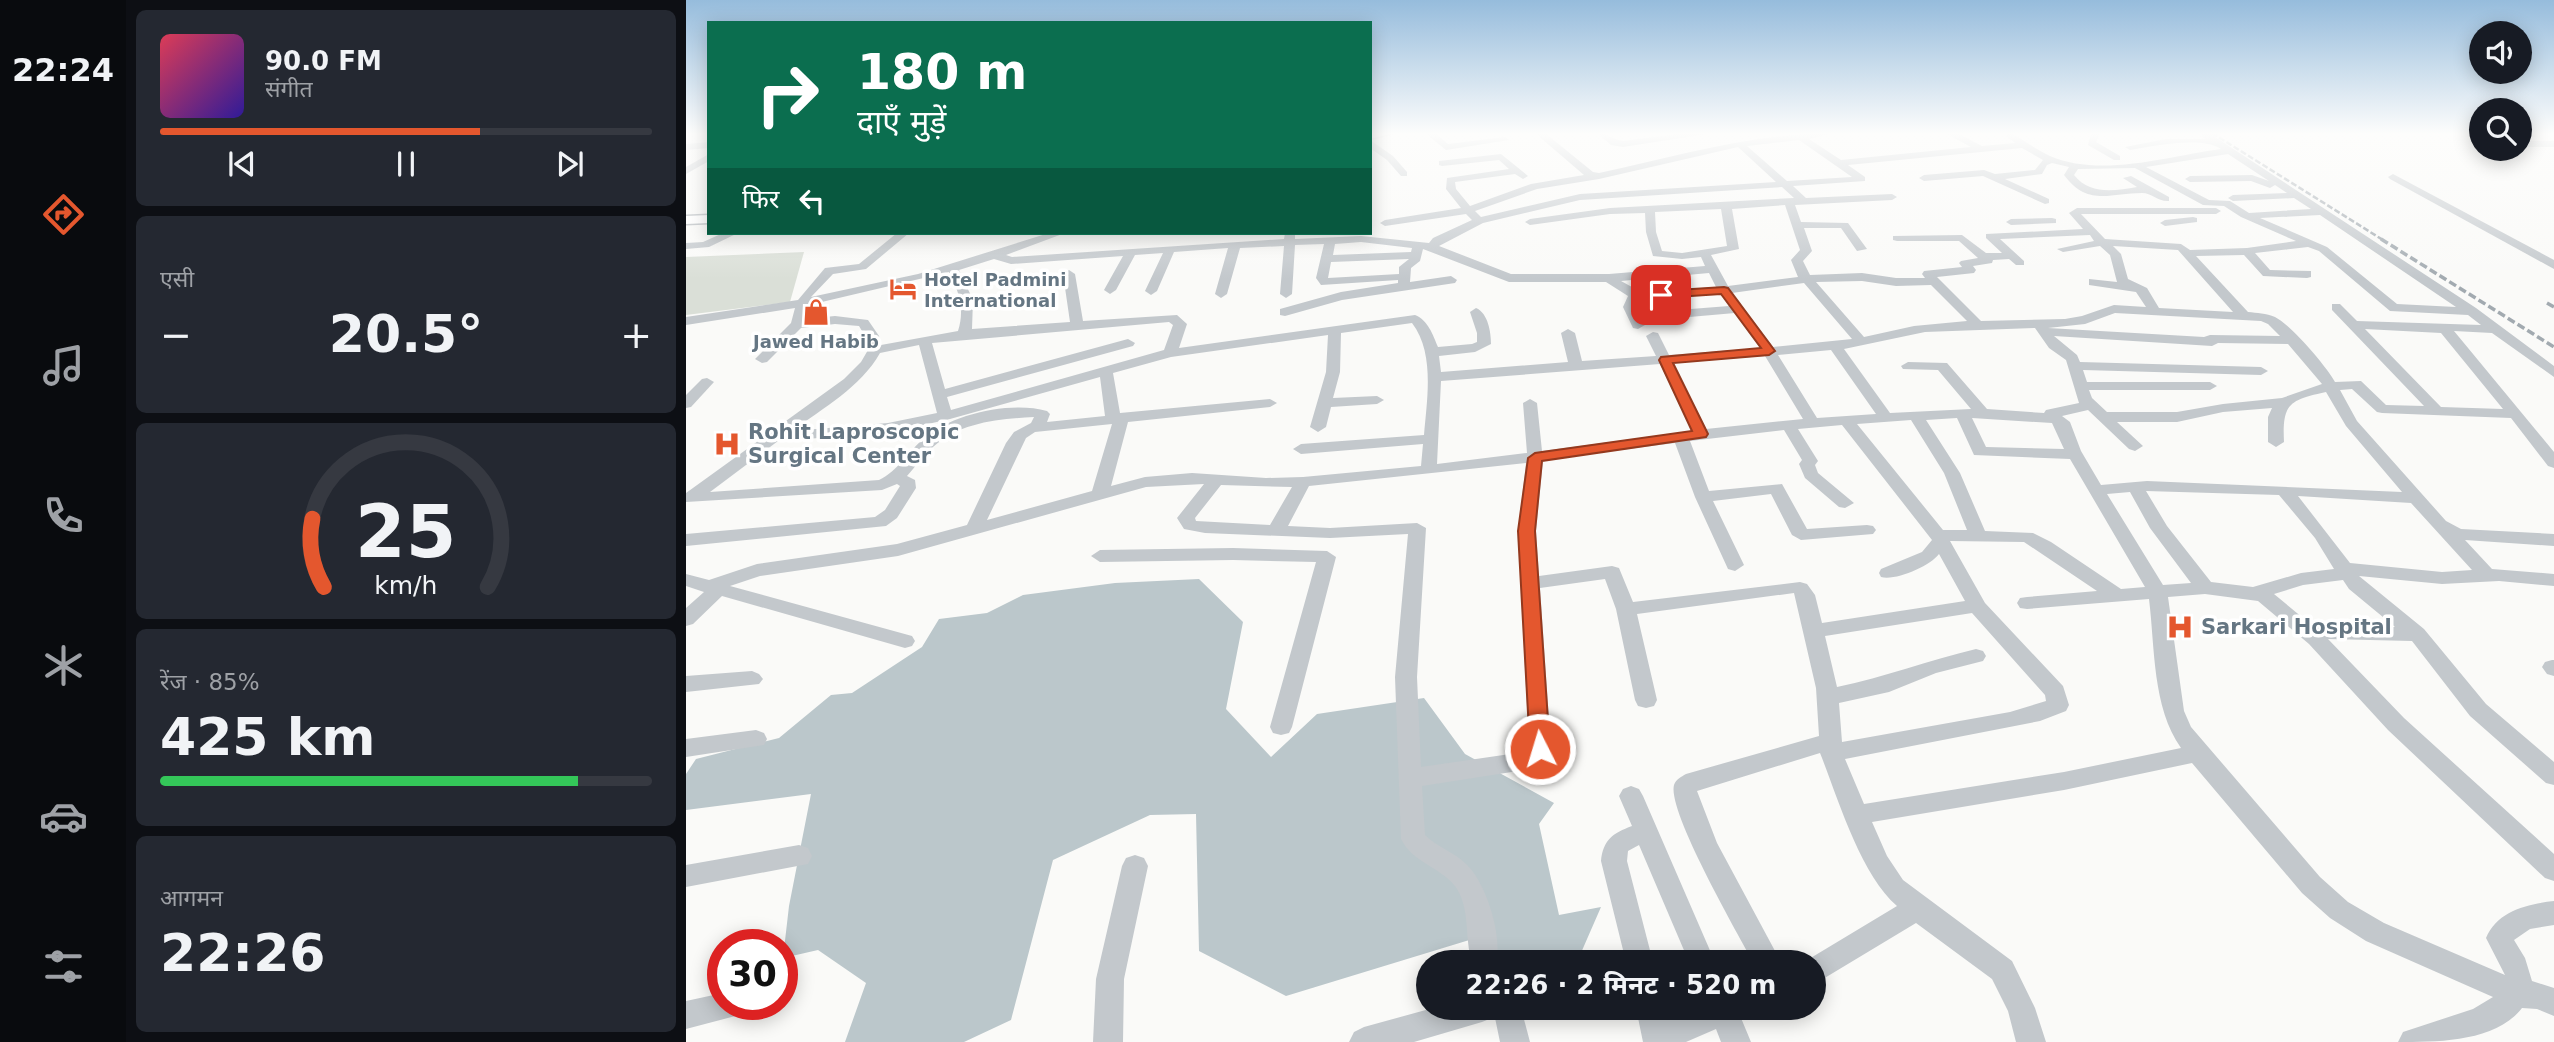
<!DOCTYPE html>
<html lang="hi">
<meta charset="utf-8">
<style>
:root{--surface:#171b24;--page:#242831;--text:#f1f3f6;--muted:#9ea1a6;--line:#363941;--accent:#e4572e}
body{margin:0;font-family:"DejaVu Sans","Noto Sans Devanagari",sans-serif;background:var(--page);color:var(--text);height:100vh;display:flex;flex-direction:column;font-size:26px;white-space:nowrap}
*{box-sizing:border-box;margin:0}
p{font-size:23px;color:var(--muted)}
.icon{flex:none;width:38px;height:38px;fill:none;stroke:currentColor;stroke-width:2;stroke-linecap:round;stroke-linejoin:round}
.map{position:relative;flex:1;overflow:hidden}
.drawer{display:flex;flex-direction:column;gap:10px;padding:10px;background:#0d0f14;width:560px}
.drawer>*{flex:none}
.guide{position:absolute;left:21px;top:21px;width:665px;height:214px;border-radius:0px;box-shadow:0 4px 18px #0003;background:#0b6e4f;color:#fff;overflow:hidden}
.tools{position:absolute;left:1783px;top:21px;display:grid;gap:14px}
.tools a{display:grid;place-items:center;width:63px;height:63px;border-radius:50%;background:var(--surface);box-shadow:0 4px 18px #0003;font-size:35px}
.speed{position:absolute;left:21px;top:929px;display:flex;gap:14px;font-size:35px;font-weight:700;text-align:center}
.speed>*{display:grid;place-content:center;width:91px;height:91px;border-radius:50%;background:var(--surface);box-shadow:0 4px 18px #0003;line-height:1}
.speed .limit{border:10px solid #d22;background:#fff;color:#111}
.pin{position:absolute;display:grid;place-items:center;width:60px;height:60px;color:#fff;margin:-30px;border-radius:14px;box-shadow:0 4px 10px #0006}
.me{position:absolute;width:77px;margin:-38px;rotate:355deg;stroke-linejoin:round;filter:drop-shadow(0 0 5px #0008)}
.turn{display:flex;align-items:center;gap:24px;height:147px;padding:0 35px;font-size:32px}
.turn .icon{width:91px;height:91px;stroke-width:2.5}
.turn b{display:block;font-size:49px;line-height:60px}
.then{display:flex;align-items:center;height:66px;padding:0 35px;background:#0003;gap:14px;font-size:26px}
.big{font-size:52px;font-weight:700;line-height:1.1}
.drawer .widget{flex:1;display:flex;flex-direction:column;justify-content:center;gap:10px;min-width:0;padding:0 24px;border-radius:10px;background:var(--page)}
.drawer .dial{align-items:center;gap:0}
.dial svg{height:182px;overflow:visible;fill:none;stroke:var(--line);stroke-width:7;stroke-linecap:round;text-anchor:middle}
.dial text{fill:var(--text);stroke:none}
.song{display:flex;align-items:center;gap:21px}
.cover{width:84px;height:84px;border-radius:10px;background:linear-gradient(135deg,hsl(350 70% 55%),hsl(250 70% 35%))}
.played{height:7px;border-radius:4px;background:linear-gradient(90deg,var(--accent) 65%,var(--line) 65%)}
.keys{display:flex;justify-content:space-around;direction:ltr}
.heat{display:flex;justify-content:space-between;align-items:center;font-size:38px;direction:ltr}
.charge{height:10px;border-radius:5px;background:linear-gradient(90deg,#34c759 85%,var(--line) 0)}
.trip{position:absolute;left:730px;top:950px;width:410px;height:70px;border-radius:35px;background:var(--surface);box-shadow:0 4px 18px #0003;font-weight:700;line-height:70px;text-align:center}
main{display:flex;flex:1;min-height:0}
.tabs{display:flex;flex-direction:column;width:126px;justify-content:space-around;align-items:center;background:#090b0e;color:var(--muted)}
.tabs .icon{width:49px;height:49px}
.tabs .on{color:var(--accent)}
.tabs b{font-size:32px;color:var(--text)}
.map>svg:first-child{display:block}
.green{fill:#dadfd7}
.water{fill:#bbc7cb}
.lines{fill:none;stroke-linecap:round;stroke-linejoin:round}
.major-casing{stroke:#b5babe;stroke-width:3}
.minor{fill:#c3c8cc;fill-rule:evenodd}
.major{fill:#fff;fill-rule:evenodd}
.rail-far1{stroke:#a2aab0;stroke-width:2.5;stroke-dasharray:6 2.5;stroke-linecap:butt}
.rail{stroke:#a2aab0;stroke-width:3.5;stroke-dasharray:8 3.5;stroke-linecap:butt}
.route{fill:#e4572e;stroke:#94391e;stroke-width:2}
.labels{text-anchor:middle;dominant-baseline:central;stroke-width:7;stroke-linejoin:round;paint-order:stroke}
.far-poi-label{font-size:18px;font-weight:bold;fill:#657683;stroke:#fff;text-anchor:start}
.poi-label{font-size:21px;font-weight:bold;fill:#657683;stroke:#fff;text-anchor:start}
</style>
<main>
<nav class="tabs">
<b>22:24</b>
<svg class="icon on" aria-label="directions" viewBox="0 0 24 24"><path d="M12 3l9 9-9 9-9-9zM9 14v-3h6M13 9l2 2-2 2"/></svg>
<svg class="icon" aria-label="music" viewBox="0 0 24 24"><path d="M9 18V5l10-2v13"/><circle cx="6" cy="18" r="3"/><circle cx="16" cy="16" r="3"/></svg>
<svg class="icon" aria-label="phone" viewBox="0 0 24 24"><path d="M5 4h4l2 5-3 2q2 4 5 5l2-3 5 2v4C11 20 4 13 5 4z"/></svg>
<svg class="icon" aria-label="climate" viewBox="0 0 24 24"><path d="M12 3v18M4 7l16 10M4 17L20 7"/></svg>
<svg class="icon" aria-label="car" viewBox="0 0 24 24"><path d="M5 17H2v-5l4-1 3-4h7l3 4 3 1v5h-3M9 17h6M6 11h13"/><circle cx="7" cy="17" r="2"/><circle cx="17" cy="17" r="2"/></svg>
<svg class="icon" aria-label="filters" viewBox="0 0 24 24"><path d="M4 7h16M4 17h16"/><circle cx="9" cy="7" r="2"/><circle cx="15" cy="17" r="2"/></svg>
</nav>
<section class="drawer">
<div class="widget">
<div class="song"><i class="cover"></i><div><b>90.0 FM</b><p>संगीत</p></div></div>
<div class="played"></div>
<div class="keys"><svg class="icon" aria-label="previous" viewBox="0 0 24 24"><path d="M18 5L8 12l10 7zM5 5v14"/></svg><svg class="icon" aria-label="pause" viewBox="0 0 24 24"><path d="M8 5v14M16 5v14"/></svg><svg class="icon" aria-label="next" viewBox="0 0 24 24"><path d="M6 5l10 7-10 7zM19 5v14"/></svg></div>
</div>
<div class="widget"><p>एसी</p>
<div class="heat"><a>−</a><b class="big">20.5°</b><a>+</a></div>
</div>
<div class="widget dial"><svg viewBox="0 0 100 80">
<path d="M14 69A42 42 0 1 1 86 69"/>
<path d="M14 69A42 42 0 0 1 9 39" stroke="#e4572e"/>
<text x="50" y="56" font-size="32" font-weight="700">25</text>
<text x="50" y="72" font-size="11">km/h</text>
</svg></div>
<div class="widget"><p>रेंज · 85%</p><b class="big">425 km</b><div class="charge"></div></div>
<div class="widget"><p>आगमन</p><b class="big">22:26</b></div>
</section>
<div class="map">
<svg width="1868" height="1042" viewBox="0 0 1868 1042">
<rect width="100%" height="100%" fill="#fafaf8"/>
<path class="green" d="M118,252L104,302L0,315V257Z"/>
<path class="water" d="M513,579L557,622L540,709L585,757L631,714L738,698L779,754L868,803L853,824L873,915L915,907L891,962H817L803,934L600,996L513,951L510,814L464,815L367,860L325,1020L278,1042H159L180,983L132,950L97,958L103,906L125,794L0,810V774L10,759L93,738L145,695L166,693L236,647L253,619L301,613L337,595L429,583Z"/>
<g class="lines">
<defs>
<g id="major">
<path d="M684,133H707L684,139Z"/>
<path d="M23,215V223L0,224V216Z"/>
</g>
</defs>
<use href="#major" class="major-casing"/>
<g class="minor">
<path d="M739,133H749L762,144L819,137L823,140L760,150Z"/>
<path d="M849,133H859L907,172L913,173C991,156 1068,133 1148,133L1123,139L1155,160L1285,147L1259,133H1271L1296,146L1329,143L1319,135L1326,133C1338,141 1351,150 1364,156C1415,178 1483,156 1535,149C1516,136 1467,146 1444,150L1439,147L1480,139H1519L1513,133H1523L1790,308L1868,366V377L1806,333L1768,331L1868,452V468L1862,466L1825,418L1696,413L1691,412L1666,389L1654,390L1671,421L1760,521L1775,529L1868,534V546L1779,540L1806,569L1868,574V586L1813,581L1756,584L1673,576L1738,629L1800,704L1868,762V785L1860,783L1784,716L1726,641L1642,639L1718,718L1868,854V881L1859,878L1702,730L1623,644L1572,601L1519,594L1482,597L1498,711L1505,727L1634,877L1662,902L1698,923L1819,975L1800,938C1811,911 1841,904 1868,901V925L1844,929L1828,940L1839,958L1846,981L1868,988V1016L1851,1009L1836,1008C1810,1042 1752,1042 1712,1042L1717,1032L1787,1009L1807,997L1680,941L1644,918L1616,893L1506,763L1378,790L1186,822L1201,856L1217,880L1326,961L1349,1008L1360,1042H1330L1322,1011L1306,979L1230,923L1127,985V962H1118L1211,906C1174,874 1152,798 1134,753L1011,791L1031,843L1095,962H1067C1052,934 981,811 988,785C990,779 995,777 1000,774L1133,736L1130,688L1108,593L951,614L971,700L968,706L960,708L952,706L949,700L930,609L919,579L854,588L865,749C860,759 855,766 845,769L736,786L739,835C751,847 768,852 780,864C800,882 817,937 810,962H786C778,938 785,908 769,886C754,867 726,862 715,839L709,677L722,534L644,538L519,533L498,529L491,518L518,484L460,487L212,556L74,576L44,586L226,636L229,641L226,646L219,648L36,596L7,624L0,626V608L18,592L0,586V574L23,580L71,564L211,544L281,525L320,443L328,432L345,423L348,417C312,419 275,422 247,447C237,455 230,466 221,476L229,480L230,488L211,518L200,526L0,546V534L189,517L199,510L214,486L211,484L196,490L0,502V493L158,379L175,362L182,350L179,336L173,326L149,324L115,328L81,362L76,363L69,359L105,323L109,308L0,325V317L112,300L139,268L173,264L211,233H223L180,269L147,274L125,297L232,274L363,233H379L320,255L326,257L598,239L599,233H609V239L675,236L743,243L747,238L786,220L780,214L699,226L694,223L699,220L775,208L760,189L761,178L823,169L813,160L756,166L753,165V161L815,154L842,176L837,179L829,174L769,182L770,189L784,206L845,184L898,175ZM1113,140L1166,177L1101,181L1061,146ZM1052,147L1090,182L894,194L795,217L789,211L851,189L913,179ZM1336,148L1357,160L1349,170L1309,174L1298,170L1238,175L1233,178L1238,181L1297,176L1359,204L1363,203V199L1319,179L1356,174L1361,165L1366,163L1383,167L1378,175C1402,207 1424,193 1456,193C1466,193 1472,202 1483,201V197L1445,176L1437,178L1451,187C1428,191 1404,195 1388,175L1392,169L1449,168L1517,205L1538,206L1555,217L1610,241L1561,248L1504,250L1495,244L1419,239L1395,214H1530L1535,211L1530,208H1391L1383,213L1397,229L1300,234V238L1316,253H1300L1276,235L1207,236V240L1211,241H1273L1292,258L1275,261L1273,263L1276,267L1238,271L1236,274L1239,278H1210L1176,273L1124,275L1117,261L1126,251L1118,228H1155L1171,251L1181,249L1162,223L1115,222L1109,205L1206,200L1211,197L1206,194L1120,198L1107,186L1179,181V177L1162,165ZM1542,154L1583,181L1566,175L1504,176L1499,179L1504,182L1565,181L1584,188L1589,185L1601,193L1547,195L1542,198L1547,201L1608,198L1625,209L1563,213L1544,201L1523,200L1460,167ZM1096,187L1108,198L924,208L844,219L839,222L844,225L924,214L959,213L960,232L967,256L996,259L1015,257L1019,266L923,274H825L753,246L797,223L894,200ZM1099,205L1114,250L1105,260L1112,277L1042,286L1025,255L1053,249L1046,209ZM1035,209L1041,246L996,253L976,251L970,232L969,212ZM1634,215L1770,307L1711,304L1641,247L1574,218ZM1404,235L1408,241L1371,249L1377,252L1414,246L1424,255L1431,282L1403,279V285L1450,292L1460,307L1428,305L1396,316L1379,319L1295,321L1251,277L1288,273L1290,270L1287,266L1306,263L1307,260L1323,259L1330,265H1338V261L1314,239ZM675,242L726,248L725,252L647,255L649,244ZM638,244L630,278L635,285L712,280V283L655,292L594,309V315L599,316L656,300L769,283L771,280L765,276L724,282L725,268L734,261L737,249L823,282H920L942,296L937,307L947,328L952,329L959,325L949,307L953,299L1035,294L1043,306L992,310L986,314L992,318L1049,313L1074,348L983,355L972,333L967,332L960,336L970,356L896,361L889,333L882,329L875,333L882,362L755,372L753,356L789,352L805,344C805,332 802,313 790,308L784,312L791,333V342L786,344L752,347C747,335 742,320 729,315L493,348L501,324L491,315L397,321L389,274L383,270L377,274L384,322L286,329L287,300L273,270L308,259L325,264L437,256L418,290L424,294L430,290L449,255L477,253L459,291L465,295L471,291L488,252L542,248L529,294L535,298L541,294L554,248L598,246L594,294L600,298L606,294L609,245ZM1427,246L1492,250L1547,312L1473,308L1461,288L1442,279L1435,254ZM1622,247L1633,251L1704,311L1782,315L1795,325L1671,321L1654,304H1646V310L1738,406L1700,405L1675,381L1649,382C1640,366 1605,325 1589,317C1580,313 1571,313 1562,312L1510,256L1558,255L1577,276L1621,278L1625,277V271L1584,270L1569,253ZM723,259L713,267V274L642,278L645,262ZM263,272C273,291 279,310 272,331L195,345L193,336L182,320L149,316L119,319L123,305ZM1023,273L1030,287L955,292L935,281ZM1176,281L1210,286L1245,285L1281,321L1228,326L1178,337L1130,282ZM1118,283L1166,339L1087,347L1046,293ZM1429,313L1575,321L1582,324L1594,336L1524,335L1518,337L1362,328L1399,324ZM483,322L487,325L478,350L265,410L261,397L447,346L449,343L442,339L259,389L246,343ZM726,323C749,353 741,399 738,435L615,444L607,449L615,454L737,444L735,466L617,477L580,478L506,473L459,477L425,486L442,422L584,407L591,403L584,399L434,413L427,373L485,357L642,335L640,372L624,427L632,432L640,427L645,407L691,404L698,400L691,396L647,398L654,372L655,333ZM1349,328L1363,348L1380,360L1393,403L1360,410L1358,413L1301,409L1261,363L1222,362L1215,366L1217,369L1252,370L1285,409L1204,413L1158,349L1239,332ZM1679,329L1755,333L1817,409L1755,407ZM1368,336L1526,346L1532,343L1602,344L1636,384L1596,398L1537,404L1491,412H1421L1406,398L1403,390H1524L1531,386L1524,382H1401L1397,370L1575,375L1582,371L1575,367L1394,362L1391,355ZM233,345L251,413L202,423L106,431C137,408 175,387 194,353ZM1145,350L1190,414L1131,418L1092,355ZM1079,356L1117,419L1020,429L987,363ZM974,364L1006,431L856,451L851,403L844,399L837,403L841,453L751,464L755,381ZM414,377L419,416L361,422L364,414L361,411C324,401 266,414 237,439C221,453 212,471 193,480L24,492L92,441L202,433L264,419ZM1640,392L1660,426L1716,492L1461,481L1415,485L1395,451L1384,422L1376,416L1402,410L1443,449L1449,451L1457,446L1431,422H1491L1537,412L1586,408L1582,417V442L1590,447L1598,442C1596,404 1603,400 1640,392ZM1271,418L1288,455L1384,459L1459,587L1435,589L1365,542L1347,533L1299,531L1274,473L1240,420ZM1286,418L1366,423L1378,449L1300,447ZM1225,420L1258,473L1281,530H1257L1171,424ZM426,424L406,491L301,520L340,438L349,432ZM1156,425L1246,540L1236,552L1195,569L1193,573L1195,577C1210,581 1244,566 1253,554L1279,601L1136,623L1129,595L1121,584L1114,582L947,602L933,568L926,566L853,576L850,531L857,460L989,443L1009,497L1042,569L1049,571L1058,565L1027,501L1085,494L1106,535L1115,540L1187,534L1190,530L1187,526L1181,525L1121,529L1096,484L1023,491L1004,441L1098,430L1116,460L1113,464L1119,478L1153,507L1159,508L1168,503L1132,473L1129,465L1132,461L1112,429ZM840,463L832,531L843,747L838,752L735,767L731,677L740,528L731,523L644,528L602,526L623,486ZM535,485L606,487L584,525L510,521L509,518ZM1460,491L1593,495L1629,538L1648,569L1615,573L1567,587L1525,582L1481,526ZM1444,492L1464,528L1505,583L1477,585L1421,494ZM1612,496L1725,503L1786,570L1756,572L1664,563ZM1264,541L1338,542L1411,591L1341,597L1334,598L1331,603L1334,608L1341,609L1463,599C1469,647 1466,707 1495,748L1378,772L1178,804L1159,759L1354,721L1380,711L1383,705L1377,686L1299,603ZM1657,580L1663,589L1709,627H1658L1623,623L1588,594L1617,585ZM1286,613L1359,695L1360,701L1324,712L1156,742L1153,703L1203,692L1250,673L1297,661L1300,656L1297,651L1290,649C1243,660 1199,677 1151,687L1139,636Z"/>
<path d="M911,133C922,133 927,140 937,141L999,133H1027L937,147L925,145Z"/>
<path d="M1405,133H1414L1410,142L1434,156V160H1428L1402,145Z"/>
<path d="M684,140L707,156L721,172V176H715L701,160L684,148Z"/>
<rect x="1834" y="141" width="34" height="6"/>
<path d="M23,142V148L0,150V144Z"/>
<path d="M23,154V161L0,174V167Z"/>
<path d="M1707,174L1868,260V269L1704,179L1702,177Z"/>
<path d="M1507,217L1511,218V222L1479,226L1474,223L1479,220Z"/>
<path d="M1366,218L1370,219V223L1325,225L1320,222L1325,219Z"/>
<path d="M37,233H52L23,247L0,249V243L17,242Z"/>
<path d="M21,378L28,382L5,407L0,408V395L16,379Z"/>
<path d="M547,548L641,551L650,557L606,727L603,733L595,735L587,733L584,727L630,562L547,560L414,562L405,556L414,550Z"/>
<path d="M1866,660H1868V676L1861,674L1856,667L1859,662Z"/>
<path d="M66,671L73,674L77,679L73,684L0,692V676Z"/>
<path d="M70,730L78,733L81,739L78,745L0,757V739Z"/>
<path d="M945,786L953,789L957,796L1029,962H1003L953,845L942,851L941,861L967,962H940L915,861C917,840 927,833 946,826L933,796L937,789Z"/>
<path d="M113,845L122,848L126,856L122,864L0,887V865Z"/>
<path d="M449,855L458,858L462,866L438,979L437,1042H407L410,979L436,866L440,858Z"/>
<path d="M37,993V1004H61L57,1014L0,1029V1001Z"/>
<path d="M747,1008H835L844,1042H814L808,1013L806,1018L796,1022L728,1042H663L668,1032L678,1027Z"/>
<path d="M950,1008H978L981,1020L1011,1008H1060L1055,1018L1065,1042H1035L1030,1029L1000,1042H957Z"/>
</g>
<use href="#major" class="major"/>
<path class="rail-far1" d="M1526,133L1697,240"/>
<g class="rail">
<path d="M1695,239L1868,347"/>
<path d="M1861,303L1868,307"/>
</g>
</g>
<linearGradient id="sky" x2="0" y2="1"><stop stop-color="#96bcdc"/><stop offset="0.48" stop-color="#fdfdfc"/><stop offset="1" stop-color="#fdfdfc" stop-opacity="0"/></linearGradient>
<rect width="1868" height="279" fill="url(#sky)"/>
<path class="route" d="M1038,287L1042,288L1089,351L1083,355L987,363L1022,434L1020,437L856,461L849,531L864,749L861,755L854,757L847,755L844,749L832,531L842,458L849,453L1006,431L973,360L975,357L1075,348L1035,294L975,298L969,295L975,291Z"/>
<defs>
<symbol id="hotel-bare" viewBox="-9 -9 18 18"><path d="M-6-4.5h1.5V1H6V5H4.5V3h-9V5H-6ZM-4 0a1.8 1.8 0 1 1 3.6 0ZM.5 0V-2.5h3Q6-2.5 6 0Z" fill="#e4572e" stroke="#fff" stroke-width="2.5" paint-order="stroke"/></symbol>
<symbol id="shop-bare" viewBox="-9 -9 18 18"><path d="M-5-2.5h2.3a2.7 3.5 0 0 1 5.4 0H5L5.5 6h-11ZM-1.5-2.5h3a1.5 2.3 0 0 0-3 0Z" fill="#e4572e" stroke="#fff" stroke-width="2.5" paint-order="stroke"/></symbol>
<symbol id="hospital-bare" viewBox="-9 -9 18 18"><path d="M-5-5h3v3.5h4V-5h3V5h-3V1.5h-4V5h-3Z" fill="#e4572e" stroke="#fff" stroke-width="2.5" paint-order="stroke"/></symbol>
</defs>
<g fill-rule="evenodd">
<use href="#hotel-bare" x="198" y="270" width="38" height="38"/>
<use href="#shop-bare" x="111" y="293" width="38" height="38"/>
<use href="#hospital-bare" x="22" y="425" width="38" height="38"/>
<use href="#hospital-bare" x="1475" y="608" width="38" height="38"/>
</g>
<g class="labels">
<g class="far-poi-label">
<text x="238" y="279">Hotel Padmini<tspan x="238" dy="21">International</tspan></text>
<text x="130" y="341" text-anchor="middle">Jawed Habib</text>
</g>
<g class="poi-label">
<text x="62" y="432">Rohit Laproscopic<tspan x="62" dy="24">Surgical Center</tspan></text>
<text x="1515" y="627">Sarkari Hospital</text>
</g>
</g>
</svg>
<div class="tools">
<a><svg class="icon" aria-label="sound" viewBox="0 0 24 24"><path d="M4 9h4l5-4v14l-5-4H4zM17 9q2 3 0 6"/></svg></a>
<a><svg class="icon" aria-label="search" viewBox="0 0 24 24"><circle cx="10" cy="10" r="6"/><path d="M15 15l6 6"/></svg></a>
</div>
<div class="speed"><div class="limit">30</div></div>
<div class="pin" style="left:975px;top:295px;background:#d93025"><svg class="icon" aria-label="arrive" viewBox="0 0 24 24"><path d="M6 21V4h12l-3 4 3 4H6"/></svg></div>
<svg class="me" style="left:854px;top:749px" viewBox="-20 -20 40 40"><circle r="17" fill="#e4572e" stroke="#fff" stroke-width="3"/><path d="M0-11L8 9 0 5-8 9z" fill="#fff"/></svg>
<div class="trip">22:26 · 2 मिनट · 520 m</div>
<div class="guide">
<div class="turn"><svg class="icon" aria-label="right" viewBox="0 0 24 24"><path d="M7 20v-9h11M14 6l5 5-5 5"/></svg><div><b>180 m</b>दाएँ मुड़ें</div></div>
<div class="then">फिर<svg class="icon" aria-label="left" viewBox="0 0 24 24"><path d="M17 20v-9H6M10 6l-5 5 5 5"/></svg></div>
</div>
</div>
</main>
